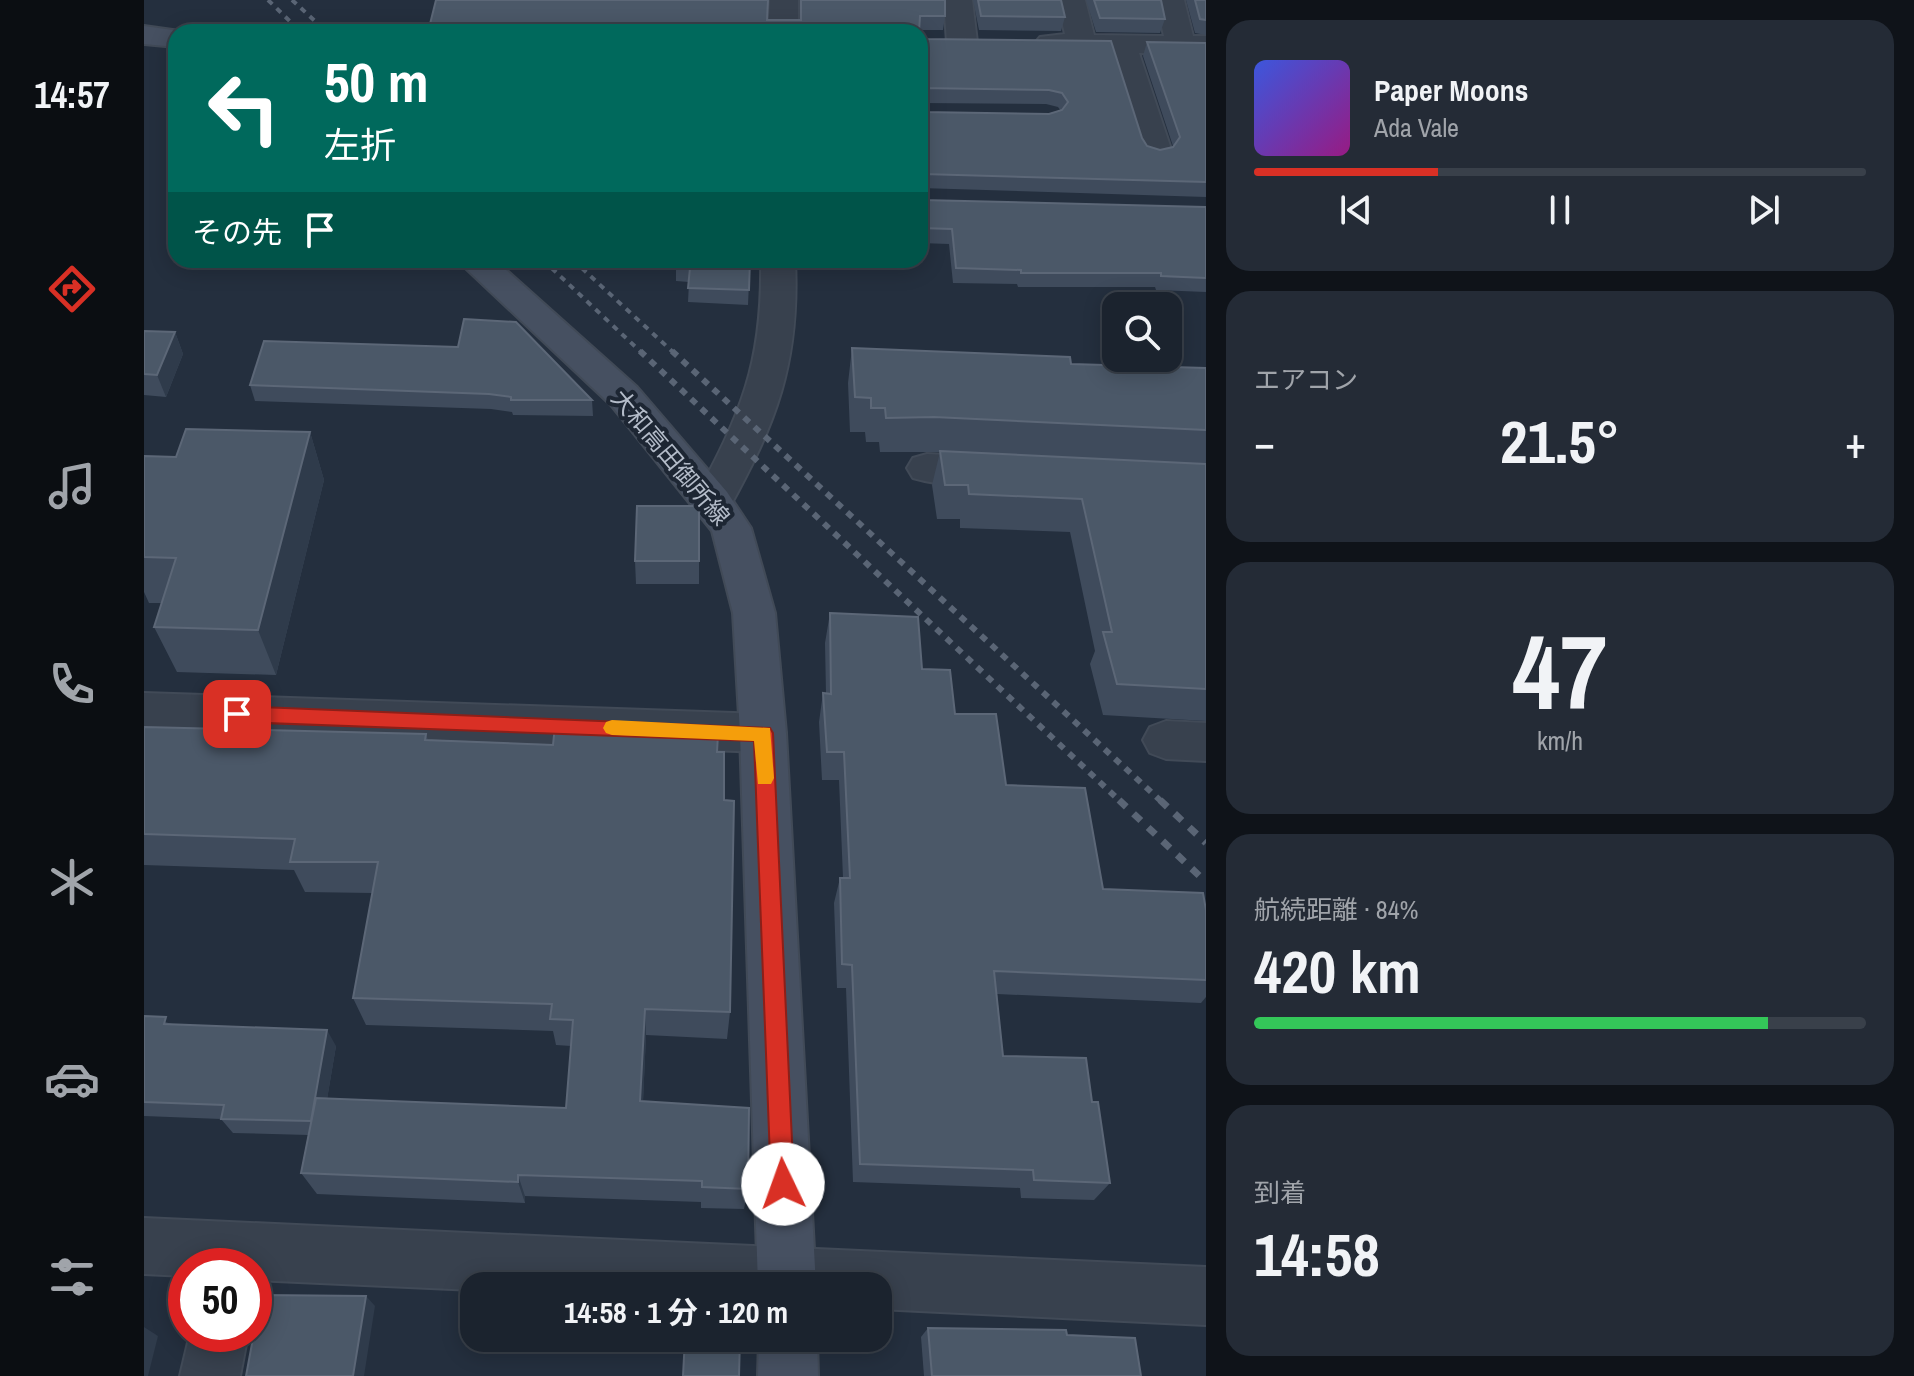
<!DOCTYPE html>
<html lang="ja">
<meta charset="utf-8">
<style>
:root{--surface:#1b232e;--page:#242b36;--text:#f1f3f6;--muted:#a0a4aa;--line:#39404a;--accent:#d93025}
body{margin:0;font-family:"Archivo Narrow","Noto Sans JP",sans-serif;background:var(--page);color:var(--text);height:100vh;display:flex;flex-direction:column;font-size:30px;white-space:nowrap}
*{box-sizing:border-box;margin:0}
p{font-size:26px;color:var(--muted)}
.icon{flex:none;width:44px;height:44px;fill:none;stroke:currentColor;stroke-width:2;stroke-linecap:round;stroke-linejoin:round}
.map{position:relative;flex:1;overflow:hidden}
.sheet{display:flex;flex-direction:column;gap:20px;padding:20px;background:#0f1319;width:708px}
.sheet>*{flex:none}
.top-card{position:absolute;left:24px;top:24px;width:760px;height:244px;border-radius:24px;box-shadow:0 4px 20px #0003,0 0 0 2px var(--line);background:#00695c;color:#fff;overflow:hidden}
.buttons{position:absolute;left:958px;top:292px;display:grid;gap:16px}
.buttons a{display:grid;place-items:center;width:80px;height:80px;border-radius:16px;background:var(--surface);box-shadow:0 4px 20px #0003,0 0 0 2px var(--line);font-size:40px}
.speed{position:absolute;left:24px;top:1248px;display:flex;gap:16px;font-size:40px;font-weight:700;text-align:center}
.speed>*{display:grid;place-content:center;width:104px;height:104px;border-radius:50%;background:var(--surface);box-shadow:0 4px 20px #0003,0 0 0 2px var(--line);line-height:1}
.speed .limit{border:12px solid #d22;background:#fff;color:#111}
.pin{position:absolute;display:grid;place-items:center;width:68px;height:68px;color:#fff;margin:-34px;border-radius:16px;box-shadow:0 4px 12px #0006}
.me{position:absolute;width:88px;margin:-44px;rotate:357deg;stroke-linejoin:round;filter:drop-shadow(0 0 6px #0008)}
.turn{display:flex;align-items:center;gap:28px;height:168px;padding:0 24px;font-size:36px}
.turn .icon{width:104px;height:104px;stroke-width:2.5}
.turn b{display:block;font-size:56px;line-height:68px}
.then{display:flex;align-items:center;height:76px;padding:0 24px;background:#0003;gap:16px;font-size:30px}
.big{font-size:60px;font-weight:700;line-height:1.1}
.sheet .tile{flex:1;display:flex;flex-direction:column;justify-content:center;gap:12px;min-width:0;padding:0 28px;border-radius:24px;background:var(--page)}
.sheet .dial{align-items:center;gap:0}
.dial b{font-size:104px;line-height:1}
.song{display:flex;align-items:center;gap:24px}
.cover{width:96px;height:96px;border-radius:12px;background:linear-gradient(135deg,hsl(230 70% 55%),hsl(310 70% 35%))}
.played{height:8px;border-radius:4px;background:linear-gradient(90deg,var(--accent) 30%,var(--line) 30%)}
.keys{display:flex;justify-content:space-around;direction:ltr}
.heat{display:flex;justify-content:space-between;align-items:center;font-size:44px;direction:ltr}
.charge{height:12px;border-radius:6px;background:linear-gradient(90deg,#34c759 84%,var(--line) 0)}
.trip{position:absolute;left:316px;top:1272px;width:432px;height:80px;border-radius:24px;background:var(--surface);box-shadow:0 4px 20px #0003,0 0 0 2px var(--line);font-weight:700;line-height:80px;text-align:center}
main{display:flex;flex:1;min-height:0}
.dock{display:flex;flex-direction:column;width:144px;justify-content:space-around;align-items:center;background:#0b0e12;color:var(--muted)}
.dock .icon{width:56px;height:56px}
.dock .active{color:var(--accent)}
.dock b{font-size:36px;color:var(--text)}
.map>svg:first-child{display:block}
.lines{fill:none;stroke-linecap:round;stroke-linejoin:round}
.street-casing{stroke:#414a57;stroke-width:4}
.secondary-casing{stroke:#414a57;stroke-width:4}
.street{fill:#38414e;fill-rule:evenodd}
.secondary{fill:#465061;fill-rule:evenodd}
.rail-far2{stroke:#5a6575;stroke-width:4;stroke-dasharray:6 6;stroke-linecap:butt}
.rail-far1{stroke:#5a6575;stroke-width:6;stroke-dasharray:7 7;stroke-linecap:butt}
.rail{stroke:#5a6575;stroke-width:7;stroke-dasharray:10 10;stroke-linecap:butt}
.wall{fill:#3f4b5c}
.shaded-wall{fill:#2f3b4b}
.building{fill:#4b5868;stroke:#5c6777;stroke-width:2}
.route{fill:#d93025;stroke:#8d1f18;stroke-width:2}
.slow{fill:#f59e0b}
.labels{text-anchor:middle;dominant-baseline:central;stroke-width:8;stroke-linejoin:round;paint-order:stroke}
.street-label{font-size:24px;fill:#b4bcc9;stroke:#1d2633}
</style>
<main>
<nav class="dock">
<b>14:57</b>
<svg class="icon active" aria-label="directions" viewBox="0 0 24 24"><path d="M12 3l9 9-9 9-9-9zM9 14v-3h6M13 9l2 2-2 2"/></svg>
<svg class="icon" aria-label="music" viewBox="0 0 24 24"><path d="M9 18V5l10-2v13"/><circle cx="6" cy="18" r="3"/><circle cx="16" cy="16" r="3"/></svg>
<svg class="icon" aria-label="phone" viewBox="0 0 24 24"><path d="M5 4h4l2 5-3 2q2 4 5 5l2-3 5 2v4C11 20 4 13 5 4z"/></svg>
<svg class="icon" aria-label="climate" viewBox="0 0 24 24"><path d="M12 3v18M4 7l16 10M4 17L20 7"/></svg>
<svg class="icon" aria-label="car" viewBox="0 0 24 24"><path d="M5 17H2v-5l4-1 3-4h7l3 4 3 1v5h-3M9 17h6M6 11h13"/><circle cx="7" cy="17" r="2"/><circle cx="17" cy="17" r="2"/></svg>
<svg class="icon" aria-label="filters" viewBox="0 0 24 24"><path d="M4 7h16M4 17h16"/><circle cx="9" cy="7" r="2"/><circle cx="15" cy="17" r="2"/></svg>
</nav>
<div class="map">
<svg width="1062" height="1376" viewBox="0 0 1062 1376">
<rect width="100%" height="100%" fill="#242f3e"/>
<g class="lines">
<defs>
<g id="street">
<path d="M626,0H654V32H624Z"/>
<path d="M800,0H828L833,42L828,48L818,51L808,48L803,42Z"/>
<path d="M913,0H941L950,35L1020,36L1012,0H1040L1049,36H1062V54L995,53L1028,152L1023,159L1012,162L1001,159L996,152L965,53L896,49L891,43L896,37L921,34Z"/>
<path d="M617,260H651C656,363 632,424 583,512L569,517L555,512L549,502C597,414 619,363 617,260Z"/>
<path d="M783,454L852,457L866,461L872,471L866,481C838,489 797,486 769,478L763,468L769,458Z"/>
<path d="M0,693L619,714L635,720L642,733L635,746L619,752L0,729Z"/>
<path d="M1022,721L1062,723V761L1022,759L1006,753L999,740L1006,727Z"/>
<path d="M0,1218L1062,1267V1325L734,1309V1286H330V1290L110,1280V1266H42V1276L0,1274Z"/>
<path d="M46,1334H104L96,1376H36Z"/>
</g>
<g id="secondary">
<path d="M0,26L43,32H32V47L0,44Z"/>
<path d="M313,260H351L493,387L583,492L607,528L631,613L642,733L672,1286H614L596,733L589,613L568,531L467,405Z"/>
<path d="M615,1338H673L674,1376H614Z"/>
</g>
</defs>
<use href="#street" class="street-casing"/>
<use href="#secondary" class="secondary-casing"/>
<use href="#street" class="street"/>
<use href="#secondary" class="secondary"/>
<g class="rail-far2">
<path d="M124,0L157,32"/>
<path d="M148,0L183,32"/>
<path d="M399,260L498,353"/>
<path d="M429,260L530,353"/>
</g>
<g class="rail-far1">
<path d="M496,351L977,802"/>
<path d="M528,351L1018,802"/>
</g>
<g class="rail">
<path d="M975,800L1062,882"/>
<path d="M1016,800L1062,843"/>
</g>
</g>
<g class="wall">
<path d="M656,0H801V16L799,30H775L623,20H656Z"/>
<path d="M829,0H917L921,17L917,31L835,30Z"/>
<path d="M942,0H1017L1021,19L1016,33L952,32Z"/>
<path d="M1042,0H1062V35L1051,33Z"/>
<path d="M778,39L967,41L998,138L1003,146L1016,150L1029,146L999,56L1003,42L1062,43V197L776,188L778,112L905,114L917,111L914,107L902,104L776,103Z"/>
<path d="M776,197L778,200L1062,207V292L1012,290L1011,287H874L873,284L809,283L805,244L776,243Z"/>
<path d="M606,260L604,305L544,302L545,282L532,281V267Z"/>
<path d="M0,331L31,332L39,354L22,397L0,395Z"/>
<path d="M120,341L448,400L449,416L369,415L368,412L347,409L111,401L106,385Z"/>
<path d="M708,348L927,364L1062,368V721L959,715L946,664L951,651L926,532L816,528V519H793L788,485L796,452H736L735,442H722L721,432H706L704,383Z"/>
<path d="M166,432L180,480L132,675L33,672L10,627L18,603H5L0,592V456L32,457Z"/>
<path d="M491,561H555V584H492Z"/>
<path d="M686,613L778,669L862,785L959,889L1062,910V997L1057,1003L853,994L859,1056L948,1102L966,1183L950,1200L877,1198L876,1188L709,1182L702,988H693L690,903L696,878H699L695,780H678L675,722L679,693L682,694L681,643Z"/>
<path d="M0,727L282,734L284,740L573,752L580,800L586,1012L583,1039L502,1035L499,1101L604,1189L600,1209L557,1208V1202L381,1196V1203L173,1194L157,1173L164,1135L89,1133L77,1119L0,1116V1016L28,1024L192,1046L183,1099L422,1108L427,1046L412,1045L409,1031L222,1025L209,998L228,893L161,892L150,870L0,865Z"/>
<path d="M784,1328L923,1335L997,1376H780L777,1337Z"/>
</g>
<g class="shaded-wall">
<path d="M31,332L39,354L22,397L13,375Z"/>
<path d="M166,432L180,480L132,675L114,630Z"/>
<path d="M501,1009L502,1035L498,1125L496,1101Z"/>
<path d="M183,1030L192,1046L177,1135L167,1121Z"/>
<path d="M374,1175L381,1196V1203L374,1182Z"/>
<path d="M222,1296L231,1306L220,1376H209Z"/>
<path d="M0,1327L14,1336L4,1376H0Z"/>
</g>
<g class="building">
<path d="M292,0H624L623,20H657V0H801V16H776L775,32H284Z"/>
<path d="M834,0H917L921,17L837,16Z"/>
<path d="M950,0H1017L1021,19L956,18Z"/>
<path d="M1051,0H1062V20L1056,19Z"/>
<path d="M776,36L778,39L967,41L998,138L1003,146L1016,150L1029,147L1036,137L1003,42L1062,43V182L779,174L776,176V109L778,112L905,114L918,110L924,102L918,93L905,90L776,88V92Z"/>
<path d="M776,197L778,200L1062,207V278L1017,276V273H877V270L812,268L808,229L776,228Z"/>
<path d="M533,260H606L605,290L544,288L546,268L532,267Z"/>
<path d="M320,319L372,322L448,400H367V397L345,394L106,385L120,341L314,347Z"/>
<path d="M0,331L31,332L13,375L0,374Z"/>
<path d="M708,348L926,357L927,364L1062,368V430L790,417L742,418L741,408H727V398L711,397Z"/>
<path d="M42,429L166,432L114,630L10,627L32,558L0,557V456L32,457Z"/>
<path d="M796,451L1062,464V689L973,684L959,632H968L938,499L825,494L824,485H801Z"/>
<path d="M493,506H555V561H491Z"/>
<path d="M686,613L774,617L778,669L806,670L811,714H852L862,785L941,788L959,889L1059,893L1062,910V980L850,971L859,1056L942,1058L948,1102H954L966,1183L890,1180L889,1170L716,1164L708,965L698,964L696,878H706L700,752H683L679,693L687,694Z"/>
<path d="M411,726L574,734L573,752H580V800L590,801L586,1012L501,1009L496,1101L605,1108L604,1189L558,1187V1181L374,1175V1182L157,1173L172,1098L422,1108L429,1020L406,1019L408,1004L209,998L234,862H146L151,839L0,834V727L282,734L281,740L409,745Z"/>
<path d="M0,1016L22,1017L20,1024L183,1030L167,1121L77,1119L80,1105L0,1102Z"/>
<path d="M117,1295L222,1296L209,1376H102Z"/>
<path d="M784,1328L922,1330L923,1335L991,1338L997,1376H788Z"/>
<path d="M541,1338H596L595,1376H539Z"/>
</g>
<path class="route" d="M93,706L626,728L629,733L650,1184L647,1192L639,1196L631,1192L627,1184L610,741L93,722L86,719L84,714L86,709Z"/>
<path class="slow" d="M468,720L626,728L630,778L627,784H614L610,741L468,735L462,733L459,728L462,722Z"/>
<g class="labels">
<g class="street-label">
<text transform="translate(527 457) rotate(50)">大和高田御所線</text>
</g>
</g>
</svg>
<div class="buttons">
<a><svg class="icon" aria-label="search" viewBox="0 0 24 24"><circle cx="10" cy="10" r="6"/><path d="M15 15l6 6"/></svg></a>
</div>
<div class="speed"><div class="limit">50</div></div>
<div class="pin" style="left:93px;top:714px;background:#d93025"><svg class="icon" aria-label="arrive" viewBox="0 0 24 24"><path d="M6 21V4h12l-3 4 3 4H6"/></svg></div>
<svg class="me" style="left:639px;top:1184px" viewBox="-20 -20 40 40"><circle r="19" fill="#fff"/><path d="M0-13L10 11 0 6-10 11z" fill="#d93025"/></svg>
<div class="trip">14:58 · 1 分 · 120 m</div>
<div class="top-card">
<div class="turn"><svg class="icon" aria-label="left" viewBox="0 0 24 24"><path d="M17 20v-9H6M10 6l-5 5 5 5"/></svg><div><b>50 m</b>左折</div></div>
<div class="then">その先<svg class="icon" aria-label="arrive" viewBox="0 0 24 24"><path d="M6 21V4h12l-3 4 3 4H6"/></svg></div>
</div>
</div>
<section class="sheet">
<div class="tile">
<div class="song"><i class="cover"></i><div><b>Paper Moons</b><p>Ada Vale</p></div></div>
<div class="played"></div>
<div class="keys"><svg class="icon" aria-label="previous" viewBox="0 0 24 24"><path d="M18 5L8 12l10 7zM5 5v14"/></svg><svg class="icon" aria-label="pause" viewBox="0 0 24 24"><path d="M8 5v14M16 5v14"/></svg><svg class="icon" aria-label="next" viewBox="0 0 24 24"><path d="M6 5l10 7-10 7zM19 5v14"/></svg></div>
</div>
<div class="tile"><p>エアコン</p>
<div class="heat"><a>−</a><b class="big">21.5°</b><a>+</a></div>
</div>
<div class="tile dial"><b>47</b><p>km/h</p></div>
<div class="tile"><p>航続距離 · 84%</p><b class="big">420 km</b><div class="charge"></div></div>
<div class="tile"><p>到着</p><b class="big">14:58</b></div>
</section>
</main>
